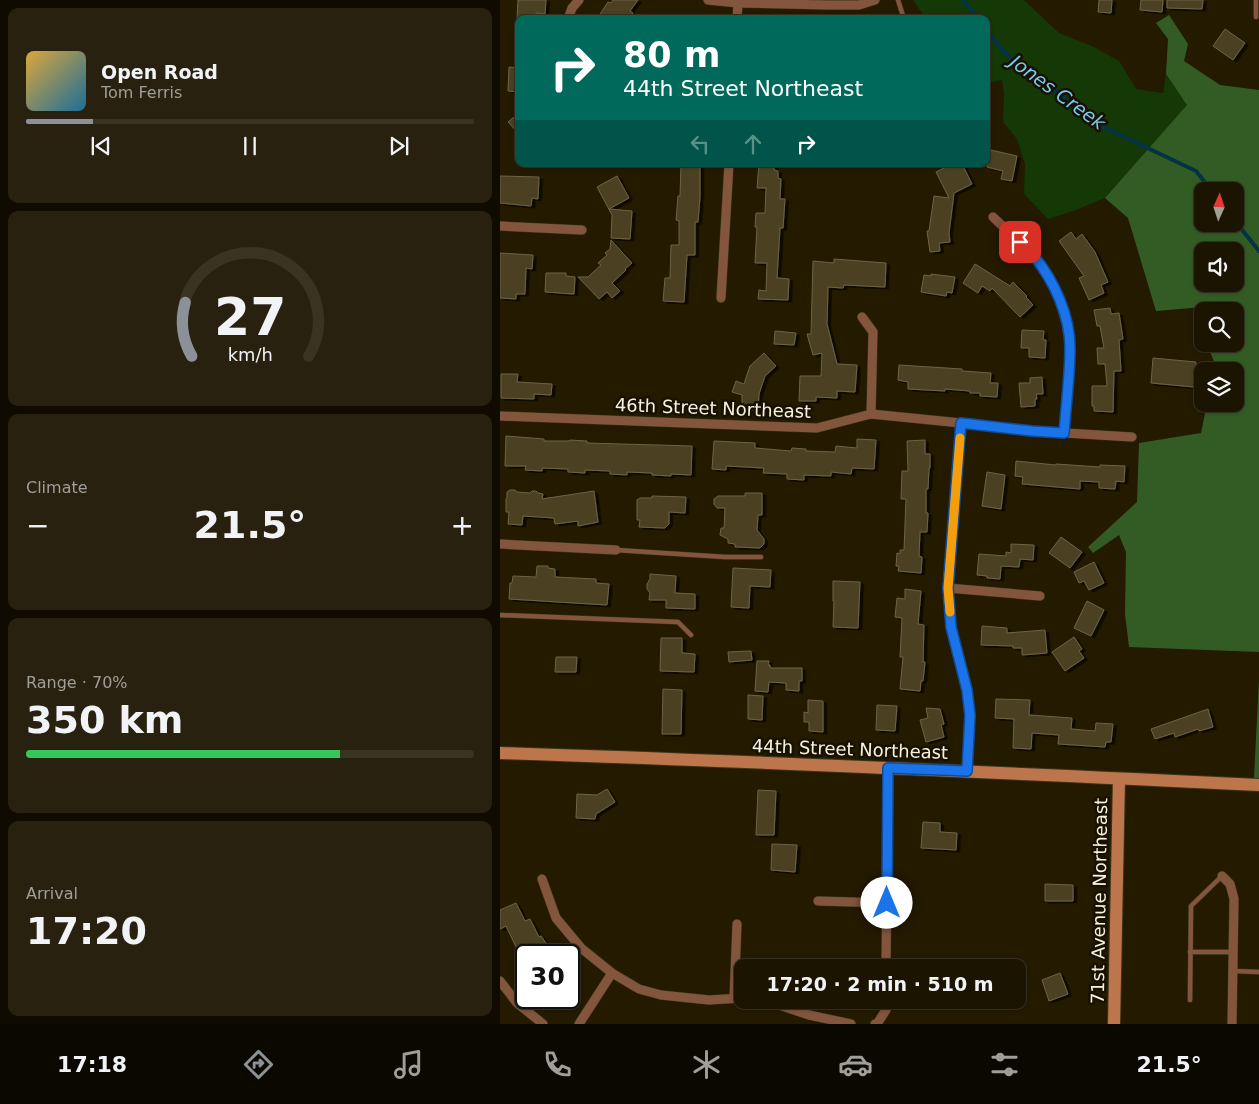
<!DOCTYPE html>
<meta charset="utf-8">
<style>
:root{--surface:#1b1400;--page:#28210f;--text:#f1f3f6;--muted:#a09e99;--line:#393322;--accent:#8c9099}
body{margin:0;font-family:"DejaVu Sans",sans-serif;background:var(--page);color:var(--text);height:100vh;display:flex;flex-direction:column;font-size:19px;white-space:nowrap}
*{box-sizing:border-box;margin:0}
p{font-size:16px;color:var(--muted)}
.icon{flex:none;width:28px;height:28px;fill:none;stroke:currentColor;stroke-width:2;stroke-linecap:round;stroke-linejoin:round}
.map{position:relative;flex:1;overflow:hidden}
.sheet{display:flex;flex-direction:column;gap:8px;padding:8px;background:#0f0b00;width:500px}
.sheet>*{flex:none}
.hud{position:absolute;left:15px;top:15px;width:475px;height:152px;border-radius:10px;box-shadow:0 1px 4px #0004,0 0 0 1px var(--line);background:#00695c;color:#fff;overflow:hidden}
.needle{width:32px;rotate:3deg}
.fabs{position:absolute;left:694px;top:182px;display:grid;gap:10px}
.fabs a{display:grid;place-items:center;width:50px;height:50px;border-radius:10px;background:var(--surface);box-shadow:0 1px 4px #0004,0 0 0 1px var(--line);font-size:25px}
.speed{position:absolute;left:15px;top:944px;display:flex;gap:10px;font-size:25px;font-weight:700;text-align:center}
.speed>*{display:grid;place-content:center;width:65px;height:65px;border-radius:50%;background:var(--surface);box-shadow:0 1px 4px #0004,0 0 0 1px var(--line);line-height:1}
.speed .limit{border:2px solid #111;border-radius:8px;background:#fff;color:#111}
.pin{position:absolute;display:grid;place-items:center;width:42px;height:42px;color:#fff;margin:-21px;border-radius:10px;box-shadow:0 2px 8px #0006}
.me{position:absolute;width:55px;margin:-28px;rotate:0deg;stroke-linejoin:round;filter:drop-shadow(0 0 4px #0008)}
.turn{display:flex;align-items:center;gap:18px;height:105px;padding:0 25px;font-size:22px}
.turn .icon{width:65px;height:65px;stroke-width:2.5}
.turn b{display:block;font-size:35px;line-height:42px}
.lanes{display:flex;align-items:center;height:48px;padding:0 25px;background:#0003;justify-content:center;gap:25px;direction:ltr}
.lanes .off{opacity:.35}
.big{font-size:38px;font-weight:700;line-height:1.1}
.sheet .widget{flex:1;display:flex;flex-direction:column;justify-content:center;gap:8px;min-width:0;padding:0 18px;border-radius:10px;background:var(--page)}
.sheet .dial{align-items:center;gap:0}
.dial svg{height:130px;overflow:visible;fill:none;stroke:var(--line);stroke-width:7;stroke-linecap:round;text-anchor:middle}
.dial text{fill:var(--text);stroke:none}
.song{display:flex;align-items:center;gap:15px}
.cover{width:60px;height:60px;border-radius:8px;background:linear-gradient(135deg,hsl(40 70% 55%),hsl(200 70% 35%))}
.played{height:5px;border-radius:2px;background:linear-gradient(90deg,var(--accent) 15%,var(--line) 15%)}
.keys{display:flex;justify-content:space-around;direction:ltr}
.heat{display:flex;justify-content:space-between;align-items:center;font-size:28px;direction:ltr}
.charge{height:8px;border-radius:4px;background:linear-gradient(90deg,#34c759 70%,var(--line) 0)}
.trip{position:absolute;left:234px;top:959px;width:292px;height:50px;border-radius:10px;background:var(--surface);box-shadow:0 1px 4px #0004,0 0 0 1px var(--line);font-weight:700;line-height:50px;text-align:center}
.tab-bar{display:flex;height:80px;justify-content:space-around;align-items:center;background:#0b0800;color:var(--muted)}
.tab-bar .icon{width:35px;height:35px}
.tab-bar .selected{color:var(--accent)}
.tab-bar b{font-size:22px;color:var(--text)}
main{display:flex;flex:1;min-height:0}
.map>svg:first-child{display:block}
.green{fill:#143806}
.forest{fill:#335c25;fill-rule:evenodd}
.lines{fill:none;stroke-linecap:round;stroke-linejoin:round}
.stream{stroke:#033345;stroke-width:4}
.building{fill:#4b4022;stroke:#6f6344;filter:url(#shadow)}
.lane-casing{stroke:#3d341b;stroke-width:5.5}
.street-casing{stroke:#3d341b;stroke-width:10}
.secondary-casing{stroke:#3d341b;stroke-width:14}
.lane{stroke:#82553c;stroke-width:4.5}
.street{stroke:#82553c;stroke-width:9}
.secondary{stroke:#bd764c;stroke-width:12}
.route-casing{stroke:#114b97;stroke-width:12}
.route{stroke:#1a73e8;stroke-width:9}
.slow{stroke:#f59e0b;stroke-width:9}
.labels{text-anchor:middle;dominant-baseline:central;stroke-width:5;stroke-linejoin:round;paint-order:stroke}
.street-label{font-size:18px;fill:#f7f1df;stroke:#191100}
.water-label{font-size:19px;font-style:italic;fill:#76ccf4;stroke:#191100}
</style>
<main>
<section class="sheet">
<div class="widget">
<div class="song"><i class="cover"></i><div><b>Open Road</b><p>Tom Ferris</p></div></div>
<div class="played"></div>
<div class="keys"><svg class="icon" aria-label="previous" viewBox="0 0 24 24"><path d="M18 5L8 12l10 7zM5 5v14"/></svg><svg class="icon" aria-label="pause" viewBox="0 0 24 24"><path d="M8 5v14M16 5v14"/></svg><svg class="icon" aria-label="next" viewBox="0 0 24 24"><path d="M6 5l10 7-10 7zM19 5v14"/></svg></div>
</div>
<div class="widget dial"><svg viewBox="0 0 100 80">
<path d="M14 69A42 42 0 1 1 86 69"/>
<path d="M14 69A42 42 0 0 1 10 36" stroke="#8c9099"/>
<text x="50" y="56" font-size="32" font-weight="700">27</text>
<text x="50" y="72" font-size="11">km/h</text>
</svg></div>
<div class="widget"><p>Climate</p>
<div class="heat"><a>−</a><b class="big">21.5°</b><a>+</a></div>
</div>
<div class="widget"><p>Range · 70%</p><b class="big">350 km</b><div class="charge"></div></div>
<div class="widget"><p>Arrival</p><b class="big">17:20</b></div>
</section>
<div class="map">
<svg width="759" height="1024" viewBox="0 0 759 1024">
<defs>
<filter id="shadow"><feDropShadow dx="3.5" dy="2" stdDeviation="0" flood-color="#0009"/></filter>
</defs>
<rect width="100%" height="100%" fill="#241a00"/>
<path class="green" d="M413,0H524L559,33L594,47L619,61L636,89L663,93L666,74L688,105L605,198L576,210L548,219L524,194L525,164L517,139L503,122L504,94L502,80L486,83V19H426Z"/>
<g class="forest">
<path d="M669,15L688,44L684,61L720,85L759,90V652L629,647L625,614L626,552L619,535L593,553L588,547L637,502L639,443L701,433L707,404H735V371H716L717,369L707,344H735V311H706L703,307L656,311L628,218L605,198L687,105L666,74L668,39L656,23ZM702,191H735V224H702ZM702,251H735V284H702Z"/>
<path d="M759,679V779L754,778Z"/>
</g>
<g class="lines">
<g class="stream">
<path d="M463,0L478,19"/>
<path d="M486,30L505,53L599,125L696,171L712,191"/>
<path d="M735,221L759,251"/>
</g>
</g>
<g class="building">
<path d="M18,0H46L45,14L36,13V19H17Z"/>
<path d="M113,0H138L130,11L133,13L129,19H107L100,14L108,2L111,3Z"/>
<path d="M599,0H612L611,13L598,12Z"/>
<path d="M641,0H663L662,12L640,10Z"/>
<path d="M667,0H703L702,9L667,8Z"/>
<path d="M725,29L745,43L733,60L713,46Z"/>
<path d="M9,67L19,68V92L8,91Z"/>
<path d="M19,113V134L8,122Z"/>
<path d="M491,150L517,156L512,181L501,179L503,171L487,167Z"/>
<path d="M181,164H200V197L198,222H195V255H187L184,302L163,301L165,278H170L171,245H179V221L176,220L178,196H180Z"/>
<path d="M259,164H274V170L278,171V178L281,179L280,199H285L283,228H280L277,278L289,279L288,300L258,299L259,290L266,291L267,263H255L257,227H255L256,213H265L266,188H257Z"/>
<path d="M452,164H462L472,184L454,193L449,233L450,242L439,243L440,251L430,252L427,231H429L434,196L449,198L436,172Z"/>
<path d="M0,176L39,177L38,199L32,198L31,206L0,203Z"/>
<path d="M117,176L129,198L109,209L132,211L130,239L111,238L112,215L97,187Z"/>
<path d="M571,232L576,239L582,234L595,252L608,282L601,285L604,293L589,300L579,278L584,276L559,241Z"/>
<path d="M111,240L132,263L125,269L126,270L112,283L120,291L112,298L107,292L99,299L78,277H88L101,265L98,263L107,255L105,253L110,249Z"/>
<path d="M0,253L33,255L32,269L26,268L25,294H16V299L0,298Z"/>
<path d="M334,259L386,263L385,287L344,285L343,288L328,287L327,324L337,364L357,365L355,392L337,391V398L316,397V401H299L300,376H321L322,353L313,355L307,334H311L313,261L334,263Z"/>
<path d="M475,264L510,286L513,282L527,296L526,297L533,305L520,317L492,288L490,291L482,286L478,293L463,283Z"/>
<path d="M46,273H66V276L75,277L74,294L45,292Z"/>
<path d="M431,274L455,277L452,293L447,292L446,296L421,292L424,275L431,276Z"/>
<path d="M610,308L611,314L619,313L623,339L619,340L621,371H614L613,412L594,411V406H592V386H607L605,364H598L597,348H604L600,326H597L594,310Z"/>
<path d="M522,330L544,331L543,340H546L545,358L529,357V348H521Z"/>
<path d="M275,331L296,333L294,345L274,344Z"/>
<path d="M264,353L276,366L265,376L259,394L258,410H242V395L232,392L236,381L244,384L250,366Z"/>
<path d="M653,358L696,362L694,387L651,383Z"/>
<path d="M399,365L462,369V371L491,373L490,383H498L497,397L480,396V393H470V391L445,389V391L408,389V382L398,380Z"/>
<path d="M1,374H18L17,382L52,384L51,395L34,394V399L1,398Z"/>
<path d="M542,377L543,394H536L537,399H535V406L521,407L519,383H530V378Z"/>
<path d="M6,436L44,439V441H69L70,440L87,441V443L192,446L191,475L171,474V476L152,475V473L127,472V475L110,474V471L85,470V473L68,472V469L42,468V471L25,470L26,466H5Z"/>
<path d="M357,439L376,440L374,469L352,468L351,474L331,472V476L304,475V480L287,479V474L263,473L264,468L226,466V470L212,469L214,441L255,443V448L291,451L292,448L306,449V451L335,452L336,446L357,448Z"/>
<path d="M425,440V454H430V468H429L428,489H426V513H428L427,532H420L419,556L422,557L421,573L398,571L399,566H396L397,553L400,554V550H404L406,499H401L402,471H408L407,441Z"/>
<path d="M516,461L556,465V464L600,467V465L625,466L624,482L616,481L615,489L599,488V482L580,481V489L522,484L523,477L515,476Z"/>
<path d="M487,472L505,475L501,509L482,506Z"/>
<path d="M10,490H15L17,492L30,493L32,491H36L38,493L43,494L42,499L94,491L98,522L78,526V521L55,524L54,518L23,516L22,525L8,524L9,512H6V499L7,497V492Z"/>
<path d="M245,493H262V515H258L257,530L264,539V544L260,548L235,547V544L228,543V539L220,535L221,528H224L225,508H217L214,504V499L218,496H245Z"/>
<path d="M152,496L186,497L185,513L169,512V524L165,528L139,527L140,520H137V500L140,498H152Z"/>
<path d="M561,537L582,552L570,568L549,553Z"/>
<path d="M511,544L534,545L533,560L520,559L519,567L501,566L500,579L487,578V576L477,575L479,554L506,556V552L511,553Z"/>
<path d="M594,562L604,583L589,590L584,581L579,583L574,572Z"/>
<path d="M37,566H48V568L55,569V577L96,579V583L109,584L107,605L9,599L10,583H12L13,576L36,577Z"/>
<path d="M233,568L271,570L270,587L250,586L249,608L231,607Z"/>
<path d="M150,574L176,576L175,593L195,594V609L166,608V600H149L150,593L147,589V584L150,579Z"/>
<path d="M333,581L360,582L358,628L333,627L334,601H333Z"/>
<path d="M405,589L421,591L418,624L424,625L423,662H425L423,681H421L420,691L400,689L403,657H400L402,618L395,617L397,598L405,599Z"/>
<path d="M587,601L604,610L591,636L574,628Z"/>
<path d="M482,626L507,628V633L545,630L547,653L522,655V648H513V646L481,645Z"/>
<path d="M574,637L582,649L579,651L584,658L565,671L552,652Z"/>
<path d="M161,638H182V653L195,654L194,672L160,671Z"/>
<path d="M251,651L252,660L229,662L228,652Z"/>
<path d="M56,657H77L76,672H55Z"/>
<path d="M257,661H269L268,665H270V668H302V681H299V691L286,690V683L269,682L268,692L255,691Z"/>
<path d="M163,689L182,690L181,734H162Z"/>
<path d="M248,695L263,696L262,720L248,719Z"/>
<path d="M496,699L530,700L529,715L572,718L571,729L595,731L596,723L613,724L611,742H606L605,747L558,744L559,735L532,733L531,749L513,748L514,719L495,718Z"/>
<path d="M308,700L323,701V732L309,731V722H304V712L308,713Z"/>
<path d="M377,705L397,706L395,731L376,730Z"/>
<path d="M426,708L440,709L444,724L441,725L444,737L426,742L420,720L428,718Z"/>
<path d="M708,709L713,727L699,731L698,729L675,737L674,733L655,739L651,729Z"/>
<path d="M107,789L115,802L96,814L95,819L76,818L77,794L97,795Z"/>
<path d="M258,790L276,791L274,835H256Z"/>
<path d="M423,822L440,823V832L457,833L456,850L421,848Z"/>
<path d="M272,844L297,845L295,872L271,870Z"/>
<path d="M545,884L573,885V901H545Z"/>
<path d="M16,903L25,921L30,919L39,937L41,936L51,950L44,955H22L17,949L6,926L0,929V910Z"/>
<path d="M560,973L568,994L549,1001L542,980Z"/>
</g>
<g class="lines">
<defs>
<g id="lane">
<path d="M398,0L404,19"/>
<path d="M756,17V0"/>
<path d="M116,550L225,557H261"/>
<path d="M0,615L178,622L191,635"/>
<path d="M690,952H733"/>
<path d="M733,971L759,972"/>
<path d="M690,1000L691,906L722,876"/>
</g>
<g id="street">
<path d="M208,0L238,3L328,5H359L375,0"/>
<path d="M68,19L72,8L79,0"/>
<path d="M237,19L238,3"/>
<path d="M493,217L533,255L549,278L558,296L566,322L570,347L564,433"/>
<path d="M0,226L82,230"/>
<path d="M221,298L229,164"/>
<path d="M362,317L373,332L371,414"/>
<path d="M0,416L317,428L371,414L461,423L532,431L632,437"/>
<path d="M461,423L448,588L451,627L467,690L470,715L467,771"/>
<path d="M0,544L116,550"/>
<path d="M448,588L540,596"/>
<path d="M722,876L730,884L734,899L732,1024"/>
<path d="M42,879L56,918L81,948L112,973L139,989L161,995L209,1000L242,998"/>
<path d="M318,901L387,903"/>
<path d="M386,968L388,768"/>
<path d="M0,981L17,1003L43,1024"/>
<path d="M234,998L237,924"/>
<path d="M260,1000L267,1001L309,1015L351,1024"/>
<path d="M79,1024L112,973"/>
<path d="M375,1024H377L386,1010V1000"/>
</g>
<g id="secondary">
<path d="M0,753C253,761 506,773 759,785"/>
<path d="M614,1024L619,779"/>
</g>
</defs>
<use href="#lane" class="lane-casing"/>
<use href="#street" class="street-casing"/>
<use href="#secondary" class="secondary-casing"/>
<use href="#lane" class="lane"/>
<use href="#street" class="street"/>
<use href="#secondary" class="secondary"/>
</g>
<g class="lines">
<defs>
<path id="route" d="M387,903L388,768L467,771L470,715L467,690L451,627L448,588L461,423L532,431L564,433C566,405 570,376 570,348C570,315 554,281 534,256C530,251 524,247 520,242"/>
</defs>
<use href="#route" class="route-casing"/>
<use href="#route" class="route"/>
<path class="slow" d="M450,612L448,588L460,438"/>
</g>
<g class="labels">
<g class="street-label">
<text transform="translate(213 408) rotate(2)">46th Street Northeast</text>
<text transform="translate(350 749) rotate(2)">44th Street Northeast</text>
<text transform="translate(599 901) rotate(-89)">71st Avenue Northeast</text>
</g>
<g class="water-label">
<text transform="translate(558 92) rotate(36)">Jones Creek</text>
</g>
</g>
</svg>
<div class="fabs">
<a><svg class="needle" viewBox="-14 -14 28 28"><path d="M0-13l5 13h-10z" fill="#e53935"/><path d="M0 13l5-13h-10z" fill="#a09e99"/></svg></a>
<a><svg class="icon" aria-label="sound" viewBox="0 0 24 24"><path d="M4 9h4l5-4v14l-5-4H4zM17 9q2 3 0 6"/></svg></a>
<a><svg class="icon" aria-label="search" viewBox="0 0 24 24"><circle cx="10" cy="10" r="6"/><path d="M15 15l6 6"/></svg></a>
<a><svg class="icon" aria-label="layers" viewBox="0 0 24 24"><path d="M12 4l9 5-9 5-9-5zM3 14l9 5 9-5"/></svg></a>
</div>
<div class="speed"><div class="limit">30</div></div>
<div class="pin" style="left:520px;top:242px;background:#d93025"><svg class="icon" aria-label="arrive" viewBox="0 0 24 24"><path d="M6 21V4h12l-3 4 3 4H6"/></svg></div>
<svg class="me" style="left:387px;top:903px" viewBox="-20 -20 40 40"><circle r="19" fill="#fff"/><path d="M0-13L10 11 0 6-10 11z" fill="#1a73e8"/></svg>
<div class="trip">17:20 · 2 min · 510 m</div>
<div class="hud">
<div class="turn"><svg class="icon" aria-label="right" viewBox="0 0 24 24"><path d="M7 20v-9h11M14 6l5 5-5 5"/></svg><div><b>80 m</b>44th Street Northeast</div></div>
<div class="lanes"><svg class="icon off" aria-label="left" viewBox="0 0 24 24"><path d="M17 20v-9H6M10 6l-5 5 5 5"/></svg><svg class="icon off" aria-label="ahead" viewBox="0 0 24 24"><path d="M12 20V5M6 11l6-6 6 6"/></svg><svg class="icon" aria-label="right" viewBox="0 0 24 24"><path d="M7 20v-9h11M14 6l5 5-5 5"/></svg></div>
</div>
</div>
</main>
<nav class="tab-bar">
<b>17:18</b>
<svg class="icon selected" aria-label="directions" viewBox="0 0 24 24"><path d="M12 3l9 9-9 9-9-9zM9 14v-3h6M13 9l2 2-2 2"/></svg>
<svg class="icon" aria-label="music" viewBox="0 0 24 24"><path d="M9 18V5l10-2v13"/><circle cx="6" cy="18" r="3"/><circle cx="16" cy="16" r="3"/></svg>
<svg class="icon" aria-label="phone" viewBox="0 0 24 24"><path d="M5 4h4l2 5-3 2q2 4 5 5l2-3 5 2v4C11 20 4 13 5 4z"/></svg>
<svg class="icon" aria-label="climate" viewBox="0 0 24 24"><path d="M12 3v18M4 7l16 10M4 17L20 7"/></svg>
<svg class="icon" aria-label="car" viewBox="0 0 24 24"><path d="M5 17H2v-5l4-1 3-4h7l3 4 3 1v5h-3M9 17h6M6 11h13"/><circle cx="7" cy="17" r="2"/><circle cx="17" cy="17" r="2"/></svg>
<svg class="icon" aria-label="filters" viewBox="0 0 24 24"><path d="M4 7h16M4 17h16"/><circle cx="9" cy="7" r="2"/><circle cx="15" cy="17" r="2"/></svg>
<b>21.5°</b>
</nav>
